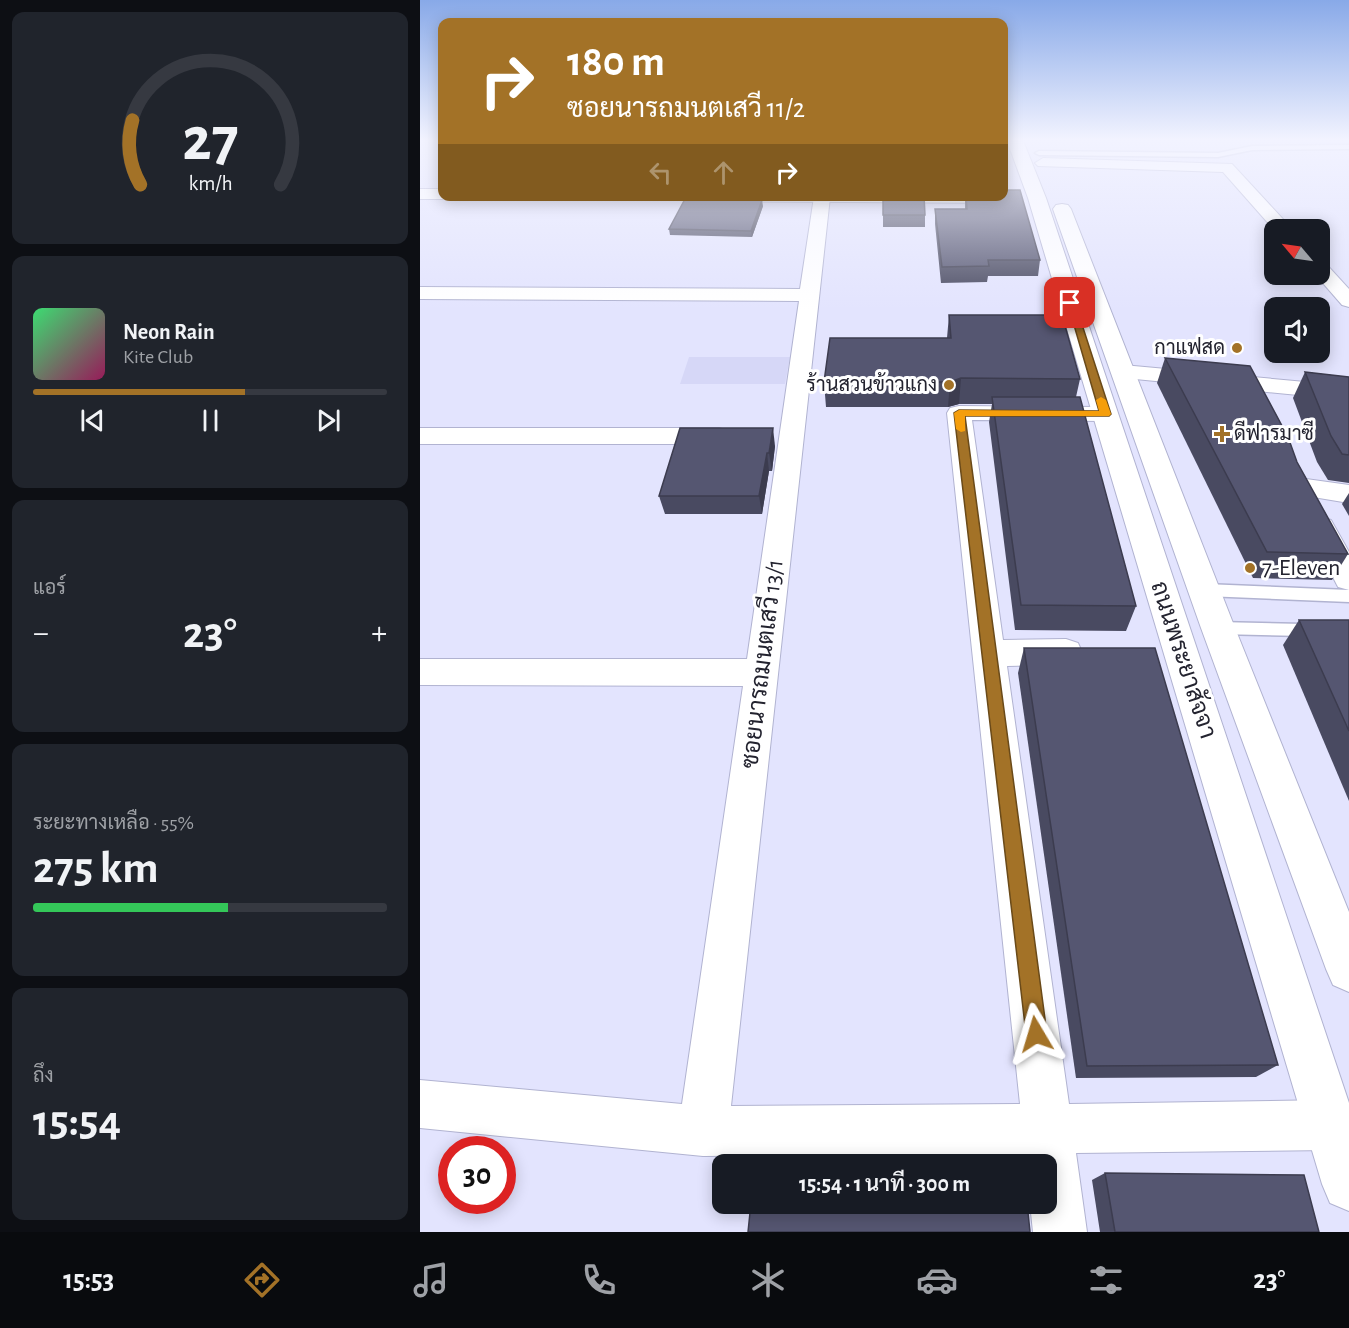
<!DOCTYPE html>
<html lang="th">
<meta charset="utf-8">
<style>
:root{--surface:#171b24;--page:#20242c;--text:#f1f3f6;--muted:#9ea1a6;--line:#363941;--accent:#a37227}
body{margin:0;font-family:"Alegreya Sans",Sarabun,sans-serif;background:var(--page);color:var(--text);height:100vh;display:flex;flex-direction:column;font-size:22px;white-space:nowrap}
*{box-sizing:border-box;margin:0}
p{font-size:20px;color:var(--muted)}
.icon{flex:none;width:33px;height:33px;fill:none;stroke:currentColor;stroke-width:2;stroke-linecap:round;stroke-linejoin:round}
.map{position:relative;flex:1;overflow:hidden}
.drawer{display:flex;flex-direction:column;gap:12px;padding:12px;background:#0d0f14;width:420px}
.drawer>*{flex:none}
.banner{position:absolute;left:18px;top:18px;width:570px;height:183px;border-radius:12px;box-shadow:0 3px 15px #0003;background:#a37227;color:#fff;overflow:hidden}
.needle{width:39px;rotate:299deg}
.fabs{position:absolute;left:844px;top:219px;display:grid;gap:12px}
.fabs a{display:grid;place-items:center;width:66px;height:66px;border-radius:12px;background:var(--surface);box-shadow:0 3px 15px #0003;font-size:30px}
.speed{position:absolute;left:18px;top:1136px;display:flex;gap:12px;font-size:30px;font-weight:700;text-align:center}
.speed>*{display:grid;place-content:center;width:78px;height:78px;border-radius:50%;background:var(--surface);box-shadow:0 3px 15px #0003;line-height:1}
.speed .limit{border:9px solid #d22;background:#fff;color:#111}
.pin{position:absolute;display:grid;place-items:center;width:51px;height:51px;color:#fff;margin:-26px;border-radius:12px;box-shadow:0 3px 9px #0006}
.me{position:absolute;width:66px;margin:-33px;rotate:353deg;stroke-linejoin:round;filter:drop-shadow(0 0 4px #0008)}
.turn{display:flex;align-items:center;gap:21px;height:126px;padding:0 30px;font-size:27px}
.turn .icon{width:78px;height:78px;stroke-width:2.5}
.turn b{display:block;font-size:42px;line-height:51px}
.lanes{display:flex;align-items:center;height:57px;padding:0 30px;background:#0003;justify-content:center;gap:30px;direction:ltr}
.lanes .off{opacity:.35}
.big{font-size:45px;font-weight:600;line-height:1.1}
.drawer .tile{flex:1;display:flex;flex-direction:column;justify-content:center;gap:9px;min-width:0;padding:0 21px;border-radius:12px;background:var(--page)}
.drawer .dial{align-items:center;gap:0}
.dial svg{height:156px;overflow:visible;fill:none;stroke:var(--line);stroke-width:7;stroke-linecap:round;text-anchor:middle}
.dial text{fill:var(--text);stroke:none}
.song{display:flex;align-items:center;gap:18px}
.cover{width:72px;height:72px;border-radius:9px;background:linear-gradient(135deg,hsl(140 70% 55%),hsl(330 70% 35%))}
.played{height:6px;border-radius:3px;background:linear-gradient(90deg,var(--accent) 60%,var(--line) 60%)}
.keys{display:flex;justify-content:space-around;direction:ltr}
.heat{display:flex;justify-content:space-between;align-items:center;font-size:33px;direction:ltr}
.charge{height:9px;border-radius:4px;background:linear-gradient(90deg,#34c759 55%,var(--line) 0)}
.trip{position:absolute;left:292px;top:1154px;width:345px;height:60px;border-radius:12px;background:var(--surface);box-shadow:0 3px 15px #0003;font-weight:600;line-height:60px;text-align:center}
.menu{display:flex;height:96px;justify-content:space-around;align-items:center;background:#090b0e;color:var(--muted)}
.menu .icon{width:42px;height:42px}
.menu .active{color:var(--accent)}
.menu b{font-size:27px;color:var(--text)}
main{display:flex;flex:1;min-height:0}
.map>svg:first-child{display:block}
.built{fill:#d6d7f7}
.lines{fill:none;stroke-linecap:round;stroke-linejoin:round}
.lane-casing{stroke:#b1b3d1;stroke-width:3}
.street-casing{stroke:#b1b3d1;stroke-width:2}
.secondary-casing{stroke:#b1b3d1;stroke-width:2}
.lane{fill:#fff;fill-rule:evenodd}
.street{fill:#fff;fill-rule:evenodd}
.secondary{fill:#fff;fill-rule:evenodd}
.wall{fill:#494a61}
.shaded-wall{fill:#3c3c4f}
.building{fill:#555671;stroke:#3c3c4f;stroke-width:1.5}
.route{fill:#a37227;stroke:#6a4a19;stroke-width:1.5}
.slow{fill:#f59e0b}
.poi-dot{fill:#a37227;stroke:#fff;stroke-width:2}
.labels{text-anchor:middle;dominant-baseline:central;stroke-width:6;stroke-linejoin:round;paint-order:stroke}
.far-poi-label{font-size:20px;fill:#23232f;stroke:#fff;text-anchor:end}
.poi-label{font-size:24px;fill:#23232f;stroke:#fff;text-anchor:start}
.street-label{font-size:24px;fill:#23232f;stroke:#fff}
</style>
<main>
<section class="drawer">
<div class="tile dial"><svg viewBox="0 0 100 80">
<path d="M14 69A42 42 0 1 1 86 69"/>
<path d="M14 69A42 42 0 0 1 10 36" stroke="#a37227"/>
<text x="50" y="56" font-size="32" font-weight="700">27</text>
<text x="50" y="72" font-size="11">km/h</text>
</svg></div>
<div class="tile">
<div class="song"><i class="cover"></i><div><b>Neon Rain</b><p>Kite Club</p></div></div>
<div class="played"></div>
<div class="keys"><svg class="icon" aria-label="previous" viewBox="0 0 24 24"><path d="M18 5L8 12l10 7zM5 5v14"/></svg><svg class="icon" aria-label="pause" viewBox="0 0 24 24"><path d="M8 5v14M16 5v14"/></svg><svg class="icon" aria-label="next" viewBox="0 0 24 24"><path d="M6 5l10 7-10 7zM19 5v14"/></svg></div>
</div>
<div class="tile"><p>แอร์</p>
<div class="heat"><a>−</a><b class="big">23°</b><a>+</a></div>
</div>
<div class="tile"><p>ระยะทางเหลือ · 55%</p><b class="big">275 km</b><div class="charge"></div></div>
<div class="tile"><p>ถึง</p><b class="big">15:54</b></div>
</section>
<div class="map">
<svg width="929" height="1232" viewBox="0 0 929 1232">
<rect width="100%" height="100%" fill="#e3e4fe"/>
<path class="built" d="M269,357H370L365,384H260Z"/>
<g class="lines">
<defs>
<g id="lane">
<path d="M929,145V149L832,150L798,157L619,155L615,153L619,151L798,153L832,146Z"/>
<path d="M785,584L929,590V602L785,596L779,594L777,590L779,586Z"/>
<path d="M798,622L929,625V637L798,634L792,633L790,628L792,623Z"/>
</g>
<g id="street">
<path d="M623,158L812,164L873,230L855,231L803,172L618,166L615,163Z"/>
<path d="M394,197H410L311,1106L600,1104L527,413L530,408L539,406L685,407L694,409L697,414L694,419L685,421L552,420L583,640L646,639L658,643L662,652L658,661L646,665L587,666L649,1104L910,1100L928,1107V1143L910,1150L656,1153L667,1232H613L610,1203H627V1164H606L605,1154L283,1156L0,1128V1080L262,1104L323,686L0,685V659H327L379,301L0,299V287L380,289Z"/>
<path d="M900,263L907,265L929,289V307L922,305L895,274H900Z"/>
<path d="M703,365L929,386V400L695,377L692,372L695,367Z"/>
<path d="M0,428H299L308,431L312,436L308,441L299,444H0Z"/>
<path d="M879,478L929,485V503L869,493L866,487L869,481Z"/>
<path d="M901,517L911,520L929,552V590L918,587L887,527L891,520Z"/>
</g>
<g id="secondary">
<path d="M586,138H602L626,198L929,1103V1211L910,1203L902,1184L608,198Z"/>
<path d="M0,189H22V196H29L22,199H0Z"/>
<path d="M584,193L595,194L598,198L595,202L589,203L267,201L259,196H584Z"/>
<path d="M642,204L648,205L651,209L815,628L929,912V992L913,985L906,969L781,628L633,209L636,205Z"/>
</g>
</defs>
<use href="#lane" class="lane-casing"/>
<use href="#street" class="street-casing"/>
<use href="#secondary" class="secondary-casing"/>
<use href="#lane" class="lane"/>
<use href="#street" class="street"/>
<use href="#secondary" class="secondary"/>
</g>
<g class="wall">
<path d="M463,196L505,215V227H463Z"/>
<path d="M545,196H584L620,260L618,276H568L567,282L521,283L515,224V209H545Z"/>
<path d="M343,206L332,237L250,235L249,229Z"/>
<path d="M529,315L660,379L656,397L716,606L706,631L595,630L569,422L572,404H539L528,407H406L404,382L527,338Z"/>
<path d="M745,358L877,462L928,554L912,580L833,578L737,383Z"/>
<path d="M885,372L929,377V483L908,480L897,462L873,398Z"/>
<path d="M355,446L352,471H349L342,514H245L239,496Z"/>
<path d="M929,493V516L922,504Z"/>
<path d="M879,620H929V801L863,645Z"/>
<path d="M604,648L858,1065L836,1077L656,1078L598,673Z"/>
<path d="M685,1173L899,1232H680L672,1180Z"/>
</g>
<g class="shaded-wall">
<path d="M342,200L343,206L332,237L331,231Z"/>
<path d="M541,378L539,404L528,407L530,382Z"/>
<path d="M353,428L355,446L352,471L349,453Z"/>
<path d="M347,453L349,471L342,514L339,496Z"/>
</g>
<g class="building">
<path d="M584,190H600L620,260H568L569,266L522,267L515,209H547L546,196H584Z"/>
<path d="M463,196H504L505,215H463Z"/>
<path d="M265,199L342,200L331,231L249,229Z"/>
<path d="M529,315H642L660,379L541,378L530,382H404L410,338H531Z"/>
<path d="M745,358L830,366L868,437L877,462L928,554L847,552Z"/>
<path d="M885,372L929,377V455L922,454L911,436Z"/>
<path d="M572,397H660L716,606L601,605Z"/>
<path d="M260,428H353L349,453H347L339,496H239Z"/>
<path d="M879,620H929V731Z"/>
<path d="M604,648H735L858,1065L667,1066Z"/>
<path d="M685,1173L884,1175L899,1232H695Z"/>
<path d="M331,1203H607L610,1232H328Z"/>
</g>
<linearGradient id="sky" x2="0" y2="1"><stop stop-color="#88a9e8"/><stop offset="0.45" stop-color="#f2f3ff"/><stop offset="1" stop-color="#f2f3ff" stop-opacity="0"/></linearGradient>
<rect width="929" height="310" fill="url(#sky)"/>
<path class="route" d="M647,301L655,303L691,414L689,416H545L627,1034L624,1041L616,1044L609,1041L606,1034L534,413L539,410L679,411Z"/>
<path class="slow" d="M681,397L686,400L691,414L689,416H545V431L541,432L536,429L534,413L539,410L679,411L676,400Z"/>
<g class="poi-dot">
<circle cx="817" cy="348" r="6"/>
<circle cx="529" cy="385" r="6"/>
<path d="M799 425h6v6h6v6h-6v6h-6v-6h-6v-6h6z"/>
<circle cx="830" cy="568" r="6"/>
</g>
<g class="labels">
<g class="far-poi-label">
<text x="805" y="348">กาแฟสด</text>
<text x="517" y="385">ร้านสวนข้าวแกง</text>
<text x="814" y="434" text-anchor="start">ดีฟารมาซี</text>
</g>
<g class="poi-label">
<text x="842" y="568">7-Eleven</text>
</g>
<g class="street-label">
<text transform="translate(763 660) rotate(72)">ถนนพระยาสัจจา</text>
<text transform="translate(343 664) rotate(-83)">ซอยนารถมนตเสวี 13/1</text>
</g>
</g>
</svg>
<div class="fabs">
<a><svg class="needle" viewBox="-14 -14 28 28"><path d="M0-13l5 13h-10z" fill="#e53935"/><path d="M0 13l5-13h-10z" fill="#9ea1a6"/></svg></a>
<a><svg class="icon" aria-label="sound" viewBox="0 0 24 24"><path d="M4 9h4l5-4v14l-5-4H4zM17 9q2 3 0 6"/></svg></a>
</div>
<div class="speed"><div class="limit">30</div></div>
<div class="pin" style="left:650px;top:303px;background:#d93025"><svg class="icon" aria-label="arrive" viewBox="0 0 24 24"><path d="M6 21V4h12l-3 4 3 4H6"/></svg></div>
<svg class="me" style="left:616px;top:1034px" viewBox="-20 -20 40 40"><path d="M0-17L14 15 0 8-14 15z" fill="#a37227" stroke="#fff" stroke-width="4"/></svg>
<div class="trip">15:54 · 1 นาที · 300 m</div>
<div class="banner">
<div class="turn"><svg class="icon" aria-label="right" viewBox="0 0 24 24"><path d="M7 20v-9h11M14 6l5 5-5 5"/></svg><div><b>180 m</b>ซอยนารถมนตเสวี 11/2</div></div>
<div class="lanes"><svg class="icon off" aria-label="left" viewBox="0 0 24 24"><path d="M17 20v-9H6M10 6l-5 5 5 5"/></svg><svg class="icon off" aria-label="ahead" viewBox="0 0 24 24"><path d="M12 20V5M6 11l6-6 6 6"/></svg><svg class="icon" aria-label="right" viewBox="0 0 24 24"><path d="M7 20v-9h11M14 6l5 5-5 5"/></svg></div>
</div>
</div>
</main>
<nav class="menu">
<b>15:53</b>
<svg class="icon active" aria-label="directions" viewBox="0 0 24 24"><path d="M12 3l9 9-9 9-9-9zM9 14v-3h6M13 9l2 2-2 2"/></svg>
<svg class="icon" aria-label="music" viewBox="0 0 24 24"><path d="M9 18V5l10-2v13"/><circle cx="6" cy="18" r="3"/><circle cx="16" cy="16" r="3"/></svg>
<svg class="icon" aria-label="phone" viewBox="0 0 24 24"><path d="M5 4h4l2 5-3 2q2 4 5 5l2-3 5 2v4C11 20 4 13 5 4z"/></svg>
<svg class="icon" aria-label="climate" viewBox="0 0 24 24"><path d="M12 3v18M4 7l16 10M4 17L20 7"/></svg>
<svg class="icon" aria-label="car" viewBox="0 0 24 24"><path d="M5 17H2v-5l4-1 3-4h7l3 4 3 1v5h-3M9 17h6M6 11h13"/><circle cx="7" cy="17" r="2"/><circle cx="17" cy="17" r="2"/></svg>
<svg class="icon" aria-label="filters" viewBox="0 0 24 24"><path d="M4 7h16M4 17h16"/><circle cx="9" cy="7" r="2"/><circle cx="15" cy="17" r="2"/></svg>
<b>23°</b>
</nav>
